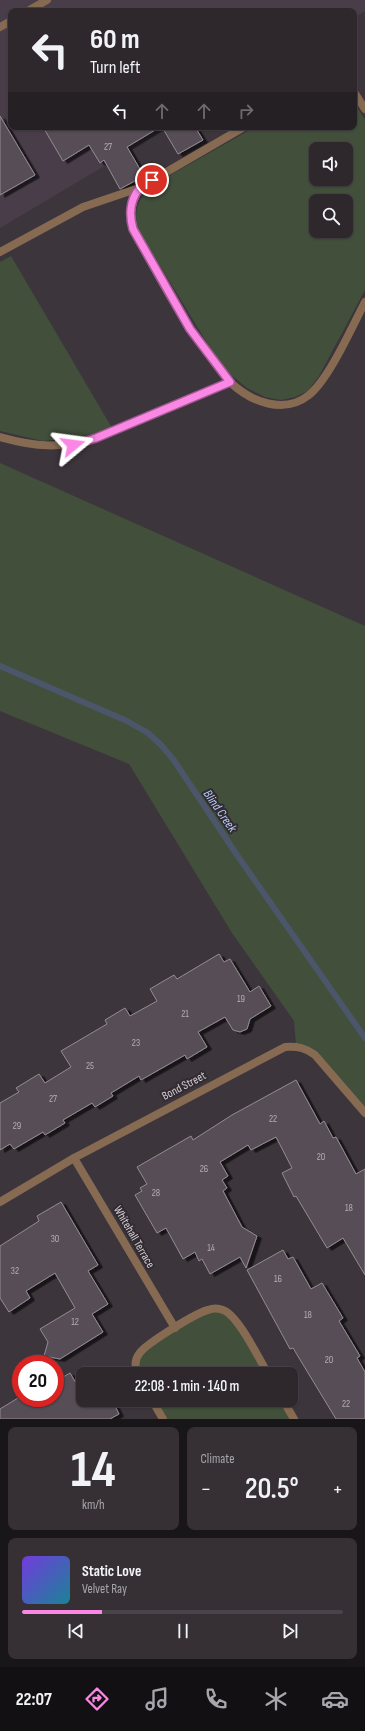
<!DOCTYPE html>
<meta charset="utf-8">
<style>
:root{--surface:#2e282d;--page:#363035;--text:#f1f3f6;--muted:#a7a6aa;--line:#494449;--accent:#fb87e5}
body{margin:0;font-family:"Sofia Sans Condensed",sans-serif;background:var(--page);color:var(--text);height:100vh;display:flex;flex-direction:column;font-size:15px;white-space:nowrap}
*{box-sizing:border-box;margin:0}
p{font-size:13px;color:var(--muted)}
.icon{flex:none;width:22px;height:22px;fill:none;stroke:currentColor;stroke-width:2;stroke-linecap:round;stroke-linejoin:round}
.map{position:relative;height:1419px;overflow:hidden}
.drawer{display:flex;flex-direction:column;gap:8px;padding:8px;background:#191619;flex:1}
.drawer>*{flex:none}
.banner{position:absolute;left:8px;top:8px;width:349px;height:122px;border-radius:8px;box-shadow:0 1px 3px #0004,0 0 0 1px var(--line);background:#2e282d;color:var(--text);overflow:hidden}
.buttons{position:absolute;left:309px;top:142px;display:grid;gap:8px}
.buttons a{display:grid;place-items:center;width:44px;height:44px;border-radius:8px;background:var(--surface);box-shadow:0 1px 3px #0004,0 0 0 1px var(--line);font-size:20px}
.speed{position:absolute;left:12px;top:1355px;display:flex;gap:8px;font-size:20px;font-weight:700;text-align:center}
.speed>*{display:grid;place-content:center;width:52px;height:52px;border-radius:50%;background:var(--surface);box-shadow:0 1px 3px #0004,0 0 0 1px var(--line);line-height:1}
.speed .limit{border:6px solid #d22;background:#fff;color:#111}
.pin{position:absolute;display:grid;place-items:center;width:34px;height:34px;color:#fff;margin:-17px;border:2px solid #fff;border-radius:50%;box-shadow:0 1px 4px #0007}
.me{position:absolute;width:44px;margin:-22px;rotate:74deg;stroke-linejoin:round;filter:drop-shadow(0 0 3px #0008)}
.turn{display:flex;align-items:center;gap:14px;height:84px;padding:0 16px;font-size:18px}
.turn .icon{width:52px;height:52px;stroke-width:2.5}
.turn b{display:block;font-size:28px;line-height:34px}
.lanes{display:flex;align-items:center;height:38px;padding:0 16px;background:#0003;justify-content:center;gap:20px;direction:ltr}
.lanes .off{opacity:.35}
.big{font-size:30px;font-weight:600;line-height:1.1}
.drawer .card{flex:1;display:flex;flex-direction:column;justify-content:center;gap:6px;min-width:0;padding:0 14px;border-radius:8px;background:var(--page)}
.drawer .dial{align-items:center;gap:0}
.dial b{font-size:52px;line-height:1}
.song{display:flex;align-items:center;gap:12px}
.cover{width:48px;height:48px;border-radius:6px;background:linear-gradient(135deg,hsl(260 70% 55%),hsl(190 70% 35%))}
.played{height:4px;border-radius:2px;background:linear-gradient(90deg,var(--accent) 25%,var(--line) 25%)}
.keys{display:flex;justify-content:space-around;direction:ltr}
.heat{display:flex;justify-content:space-between;align-items:center;font-size:22px;direction:ltr}
.drawer .tiles{flex:1;display:grid;gap:8px;grid-template-columns:1fr 1fr}
.card:last-child{grid-column:span 2}
.trip{position:absolute;left:76px;top:1367px;width:222px;height:40px;border-radius:8px;background:var(--surface);box-shadow:0 1px 3px #0004,0 0 0 1px var(--line);font-weight:600;line-height:40px;text-align:center}
.tabs{display:flex;height:64px;justify-content:space-around;align-items:center;background:#121012;color:var(--muted)}
.tabs .icon{width:28px;height:28px}
.tabs .current{color:var(--accent)}
.tabs b{font-size:18px;color:var(--text)}
.map>svg:first-child{display:block}
.built{fill:#493d49}
.green{fill:#414f3b;fill-rule:evenodd}
.lines{fill:none;stroke-linecap:round;stroke-linejoin:round}
.stream{stroke:#4c566a;stroke-width:6}
.building{fill:#564e56;stroke:#948b94;filter:url(#shadow)}
.lane{stroke:#866a52;stroke-width:8}
.street{stroke:#866a52;stroke-width:8}
.route-casing{stroke:#a35895;stroke-width:10}
.route{stroke:#fb87e5;stroke-width:7}
.labels{text-anchor:middle;dominant-baseline:central;stroke-width:4;stroke-linejoin:round;paint-order:stroke}
.number-label{font-size:10px;fill:#b4afb4}
.street-label{font-size:12px;fill:#d4cfd4;stroke:#322b32}
.water-label{font-size:13px;font-style:italic;fill:#b4d0fb;stroke:#322b32}
</style>
<div class="map">
<svg width="365" height="1419" viewBox="0 0 365 1419">
<defs>
<filter id="shadow"><feDropShadow dx="4.5" dy="2.5" stdDeviation="0" flood-color="#0009"/></filter>
</defs>
<rect width="100%" height="100%" fill="#3d353c"/>
<path class="built" d="M0,0H365V11L354,18V11H11V127H170L0,228Z"/>
<g class="green">
<path d="M354,102L365,120V290L319,376L308,391L295,397L281,400L265,397L247,388L230,374L215,356L137,228C134,207 138,200 153,185L255,127H354ZM316,149H346V179H316ZM316,201H346V231H316Z"/>
<path d="M11,256L112,428L81,437L43,441L0,431V262Z"/>
<path d="M0,463L365,626V1113L326,1067L296,1046L294,1021L232,933L129,764L0,711Z"/>
<path d="M206,1310L228,1312L268,1374H137L139,1353Z"/>
<path d="M152,1400H283L294,1419H163Z"/>
</g>
<g class="lines">
<path class="stream" d="M0,666L127,721L148,733L161,745L173,759L237,855L365,1038"/>
</g>
<g class="building">
<path d="M0,116L35,175L0,195Z"/>
<path d="M43,127H160L127,147L144,176L120,189L104,160L100,163L89,145L63,161Z"/>
<path d="M162,127H195L203,140L178,154Z"/>
<path d="M219,954L224,962L230,959L250,992L259,986L271,1006L250,1019L247,1029L240,1032L233,1030L225,1017L198,1032L207,1047L187,1059L185,1055L141,1080L139,1076L111,1093L113,1096L95,1107L92,1103L63,1120L65,1123L45,1135L43,1132L14,1149L10,1144L0,1150V1103L19,1092L16,1088L39,1074L45,1083L71,1067L61,1051L107,1024L105,1020L125,1008L130,1016L157,1001L150,989L174,975L177,979Z"/>
<path d="M296,1080L320,1124L324,1121L333,1138L336,1137L356,1174L365,1169V1275L343,1238L327,1248L296,1196L294,1197L282,1173L292,1168L276,1137L251,1150L248,1145L220,1162L228,1176L222,1180L227,1188L223,1191L242,1227L257,1236L246,1268L240,1257L210,1274L202,1259L199,1261L195,1252L183,1259L166,1228L157,1233L135,1195L142,1191L140,1188L147,1184L137,1167L191,1136L193,1140L232,1115Z"/>
<path d="M61,1202L98,1265L88,1271L108,1304L92,1314L103,1332L60,1359L44,1356L48,1342L40,1329L75,1308L55,1273L26,1291L30,1298L9,1312L0,1298V1246L39,1221L37,1216Z"/>
<path d="M283,1250L288,1259L293,1257L311,1289L322,1283L343,1318L339,1321L360,1356L357,1358L365,1372V1419H336L293,1348L290,1349L247,1270Z"/>
<path d="M70,1373L83,1395V1400H112L119,1414L110,1419H0V1409L18,1398H55V1382Z"/>
</g>
<g class="lines">
<g class="lane">
<path d="M354,92L365,109"/>
<path d="M139,188C130,206 128,218 137,237C161,280 184,325 215,363C220,369 224,376 230,382C251,402 284,415 309,395C329,379 352,327 365,302"/>
<path d="M0,252L83,207L139,188L244,127"/>
<path d="M0,437C36,447 60,449 96,438L230,382"/>
</g>
<g class="street">
<path d="M28,11L47,0"/>
<path d="M0,27L11,21"/>
<path d="M74,1158L175,1328"/>
<path d="M0,1202L74,1158L285,1047C298,1046 305,1048 315,1055L365,1113"/>
<path d="M137,1374C135,1367 134,1360 139,1354C145,1344 196,1313 208,1310C213,1308 218,1308 223,1310C238,1315 259,1359 268,1374"/>
<path d="M152,1400L163,1419"/>
<path d="M283,1400L294,1419"/>
</g>
</g>
<g class="lines">
<defs>
<path id="route" d="M73,445L96,438L230,382L190,329L133,229C129,215 130,200 139,189C142,185 148,183 152,180"/>
</defs>
<use href="#route" class="route-casing"/>
<use href="#route" class="route"/>
</g>
<g class="labels">
<g class="number-label">
<text x="108" y="147">27</text>
<text x="241" y="999">19</text>
<text x="185" y="1014">21</text>
<text x="136" y="1043">23</text>
<text x="90" y="1066">25</text>
<text x="53" y="1099">27</text>
<text x="273" y="1119">22</text>
<text x="17" y="1126">29</text>
<text x="321" y="1157">20</text>
<text x="204" y="1169">26</text>
<text x="156" y="1193">28</text>
<text x="349" y="1208">18</text>
<text x="55" y="1239">30</text>
<text x="211" y="1248">14</text>
<text x="15" y="1271">32</text>
<text x="278" y="1279">16</text>
<text x="308" y="1315">18</text>
<text x="75" y="1322">12</text>
<text x="329" y="1360">20</text>
<text x="346" y="1404">22</text>
</g>
<g class="street-label">
<text transform="translate(184 1086) rotate(-28)">Bond Street</text>
<text transform="translate(134 1237) rotate(60)">Whitehall Terrace</text>
</g>
<g class="water-label">
<text transform="translate(220 811) rotate(55)">Blind Creek</text>
</g>
</g>
</svg>
<div class="buttons">
<a><svg class="icon" aria-label="sound" viewBox="0 0 24 24"><path d="M4 9h4l5-4v14l-5-4H4zM17 9q2 3 0 6"/></svg></a>
<a><svg class="icon" aria-label="search" viewBox="0 0 24 24"><circle cx="10" cy="10" r="6"/><path d="M15 15l6 6"/></svg></a>
</div>
<div class="speed"><div class="limit">20</div></div>
<div class="pin" style="left:152px;top:180px;background:#d93025"><svg class="icon" aria-label="arrive" viewBox="0 0 24 24"><path d="M6 21V4h12l-3 4 3 4H6"/></svg></div>
<svg class="me" style="left:73px;top:445px" viewBox="-20 -20 40 40"><path d="M0-17L14 15 0 8-14 15z" fill="#fb87e5" stroke="#fff" stroke-width="4"/></svg>
<div class="trip">22:08 · 1 min · 140 m</div>
<div class="banner">
<div class="turn"><svg class="icon" aria-label="left" viewBox="0 0 24 24"><path d="M17 20v-9H6M10 6l-5 5 5 5"/></svg><div><b>60 m</b>Turn left</div></div>
<div class="lanes"><svg class="icon" aria-label="left" viewBox="0 0 24 24"><path d="M17 20v-9H6M10 6l-5 5 5 5"/></svg><svg class="icon off" aria-label="ahead" viewBox="0 0 24 24"><path d="M12 20V5M6 11l6-6 6 6"/></svg><svg class="icon off" aria-label="ahead" viewBox="0 0 24 24"><path d="M12 20V5M6 11l6-6 6 6"/></svg><svg class="icon off" aria-label="right" viewBox="0 0 24 24"><path d="M7 20v-9h11M14 6l5 5-5 5"/></svg></div>
</div>
</div>
<section class="drawer">
<div class="tiles">
<div class="card dial"><b>14</b><p>km/h</p></div>
<div class="card"><p>Climate</p>
<div class="heat"><a>−</a><b class="big">20.5°</b><a>+</a></div>
</div>
<div class="card">
<div class="song"><i class="cover"></i><div><b>Static Love</b><p>Velvet Ray</p></div></div>
<div class="played"></div>
<div class="keys"><svg class="icon" aria-label="previous" viewBox="0 0 24 24"><path d="M18 5L8 12l10 7zM5 5v14"/></svg><svg class="icon" aria-label="pause" viewBox="0 0 24 24"><path d="M8 5v14M16 5v14"/></svg><svg class="icon" aria-label="next" viewBox="0 0 24 24"><path d="M6 5l10 7-10 7zM19 5v14"/></svg></div>
</div>
</div>
</section>
<nav class="tabs">
<b>22:07</b>
<svg class="icon current" aria-label="directions" viewBox="0 0 24 24"><path d="M12 3l9 9-9 9-9-9zM9 14v-3h6M13 9l2 2-2 2"/></svg>
<svg class="icon" aria-label="music" viewBox="0 0 24 24"><path d="M9 18V5l10-2v13"/><circle cx="6" cy="18" r="3"/><circle cx="16" cy="16" r="3"/></svg>
<svg class="icon" aria-label="phone" viewBox="0 0 24 24"><path d="M5 4h4l2 5-3 2q2 4 5 5l2-3 5 2v4C11 20 4 13 5 4z"/></svg>
<svg class="icon" aria-label="climate" viewBox="0 0 24 24"><path d="M12 3v18M4 7l16 10M4 17L20 7"/></svg>
<svg class="icon" aria-label="car" viewBox="0 0 24 24"><path d="M5 17H2v-5l4-1 3-4h7l3 4 3 1v5h-3M9 17h6M6 11h13"/><circle cx="7" cy="17" r="2"/><circle cx="17" cy="17" r="2"/></svg>
</nav>
